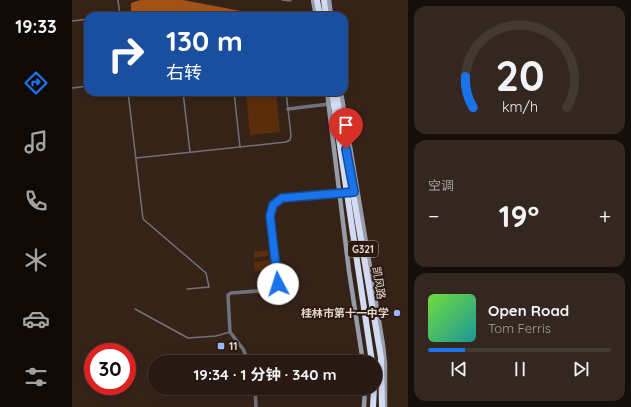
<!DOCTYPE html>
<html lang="zh">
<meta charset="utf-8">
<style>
:root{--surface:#281a12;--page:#342720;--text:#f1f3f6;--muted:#a5a19f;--line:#443832;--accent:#1a73e8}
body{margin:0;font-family:Quicksand,"Noto Sans SC",sans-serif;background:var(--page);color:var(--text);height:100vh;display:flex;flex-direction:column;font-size:15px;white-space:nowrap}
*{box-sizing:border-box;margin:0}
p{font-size:13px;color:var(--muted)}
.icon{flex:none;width:22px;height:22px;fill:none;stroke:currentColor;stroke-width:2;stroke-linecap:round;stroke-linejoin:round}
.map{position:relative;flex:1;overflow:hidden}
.details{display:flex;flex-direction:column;gap:6px;padding:6px;background:#160e0a;width:223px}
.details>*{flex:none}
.hud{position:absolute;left:12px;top:12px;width:264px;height:84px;border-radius:12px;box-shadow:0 2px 6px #0003,0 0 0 1px var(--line);background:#1a4fa0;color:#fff;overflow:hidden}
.speed{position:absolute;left:12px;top:343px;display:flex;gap:8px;font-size:20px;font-weight:700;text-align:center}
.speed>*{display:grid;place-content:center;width:52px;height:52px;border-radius:50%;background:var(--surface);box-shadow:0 2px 6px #0003,0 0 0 1px var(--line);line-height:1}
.speed .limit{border:6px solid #d22;background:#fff;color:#111}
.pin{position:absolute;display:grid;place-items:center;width:34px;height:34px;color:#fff;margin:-41px -17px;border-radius:50% 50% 50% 0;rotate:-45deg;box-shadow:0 0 4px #0007}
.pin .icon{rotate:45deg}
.me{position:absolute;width:44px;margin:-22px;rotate:355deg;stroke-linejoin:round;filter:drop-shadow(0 0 3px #0008)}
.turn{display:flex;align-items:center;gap:14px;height:84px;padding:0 16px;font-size:18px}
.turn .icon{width:52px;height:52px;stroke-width:2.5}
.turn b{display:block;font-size:28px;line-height:34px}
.big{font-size:30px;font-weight:700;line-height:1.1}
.details .card{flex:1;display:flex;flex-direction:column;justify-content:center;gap:6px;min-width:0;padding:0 14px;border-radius:12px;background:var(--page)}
.details .dial{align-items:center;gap:0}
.dial svg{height:104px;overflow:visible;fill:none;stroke:var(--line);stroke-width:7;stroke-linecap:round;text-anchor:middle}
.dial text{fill:var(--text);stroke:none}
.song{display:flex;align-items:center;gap:12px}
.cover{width:48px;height:48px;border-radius:6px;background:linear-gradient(135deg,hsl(100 70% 55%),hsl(180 70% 35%))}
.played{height:4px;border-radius:2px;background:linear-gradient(90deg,var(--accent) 20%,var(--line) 20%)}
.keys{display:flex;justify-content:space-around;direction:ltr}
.heat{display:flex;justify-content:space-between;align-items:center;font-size:22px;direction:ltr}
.trip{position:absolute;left:76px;top:355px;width:234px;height:40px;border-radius:20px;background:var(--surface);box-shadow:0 2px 6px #0003,0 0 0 1px var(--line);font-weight:700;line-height:40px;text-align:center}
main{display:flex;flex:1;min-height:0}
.menu{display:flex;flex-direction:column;width:72px;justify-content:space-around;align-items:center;background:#100a07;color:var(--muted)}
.menu .icon{width:28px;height:28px}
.menu .active{color:var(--accent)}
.menu b{font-size:18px;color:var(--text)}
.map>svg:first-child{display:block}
.green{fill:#5c2d0a}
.water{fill:#a15317}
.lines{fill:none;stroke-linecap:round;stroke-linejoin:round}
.lane{stroke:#6f727b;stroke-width:1.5}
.street{stroke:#6f727b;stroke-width:3.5}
.secondary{stroke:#979cab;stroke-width:4.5}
.highway{stroke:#d2dbf2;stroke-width:6}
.route-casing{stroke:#114b97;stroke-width:10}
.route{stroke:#1a73e8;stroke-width:7}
.poi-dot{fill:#9bb5fd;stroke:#2b190f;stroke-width:1.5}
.labels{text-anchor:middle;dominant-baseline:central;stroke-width:4;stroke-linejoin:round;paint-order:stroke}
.shield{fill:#2b190f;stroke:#ab9d95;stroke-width:1}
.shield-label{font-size:10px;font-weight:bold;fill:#e2d6ce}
.street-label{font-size:11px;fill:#e2d6ce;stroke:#2b190f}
.poi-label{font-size:11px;font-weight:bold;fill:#e2d6ce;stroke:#2b190f;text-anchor:end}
</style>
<main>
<nav class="menu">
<b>19:33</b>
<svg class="icon active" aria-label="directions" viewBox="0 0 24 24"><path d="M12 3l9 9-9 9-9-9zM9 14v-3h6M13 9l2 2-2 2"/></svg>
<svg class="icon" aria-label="music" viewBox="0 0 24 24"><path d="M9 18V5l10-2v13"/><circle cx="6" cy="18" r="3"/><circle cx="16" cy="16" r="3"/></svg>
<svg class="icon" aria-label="phone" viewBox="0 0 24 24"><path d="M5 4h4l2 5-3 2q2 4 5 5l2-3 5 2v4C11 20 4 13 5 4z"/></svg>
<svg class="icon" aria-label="climate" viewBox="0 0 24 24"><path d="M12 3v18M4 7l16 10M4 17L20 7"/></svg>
<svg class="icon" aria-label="car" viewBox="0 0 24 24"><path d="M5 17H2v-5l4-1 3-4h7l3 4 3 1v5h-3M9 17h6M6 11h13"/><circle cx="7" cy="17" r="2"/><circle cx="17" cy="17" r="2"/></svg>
<svg class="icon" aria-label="filters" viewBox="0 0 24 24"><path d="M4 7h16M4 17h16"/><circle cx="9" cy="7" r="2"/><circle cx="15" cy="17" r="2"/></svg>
</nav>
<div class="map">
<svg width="336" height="407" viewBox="0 0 336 407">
<rect width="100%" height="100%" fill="#352318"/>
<g class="green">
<path d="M204,92L208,132L178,135L174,94Z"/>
<path d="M196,250V256L182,258V252Z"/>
<path d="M199,260L200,269L183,271L182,262Z"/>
</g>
<path class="water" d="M68,0H111L179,13L171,16L59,15V3Z"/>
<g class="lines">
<g class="lane">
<path d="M46,0L48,16"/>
<path d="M210,0L219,1"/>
<path d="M0,21L16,19"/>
<path d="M0,88L16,86"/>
<path d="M56,92L71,219L134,273L137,287L115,289"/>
<path d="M111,92L118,152"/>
<path d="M162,92L168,147"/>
<path d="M56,96L95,92"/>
<path d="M64,158L214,142L218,140L219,135L214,92"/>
<path d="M63,309L116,338L144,336L158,332"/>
</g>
<g class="street">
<path d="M216,109L257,104"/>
<path d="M177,362L171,349L158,332L156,295L159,293L199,290L205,286L198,216L201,205L210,198L277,192"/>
<path d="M183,388L184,407"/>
</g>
<g class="secondary">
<path d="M241,0L244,16"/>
<path d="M257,0L259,16"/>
<path d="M255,92L277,271L291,362"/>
<path d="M269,92L311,345L313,364V407"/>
<path d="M292,407L293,388"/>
</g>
<g class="highway">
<path d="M245,0L248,16"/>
<path d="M252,0L254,16"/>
<path d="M260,92L300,362"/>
<path d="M264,92L309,358L310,407"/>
<path d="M301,407L302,388"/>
</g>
</g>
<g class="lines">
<defs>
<path id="route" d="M206,284L198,216L201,205L210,198L282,192L274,149"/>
</defs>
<use href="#route" class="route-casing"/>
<use href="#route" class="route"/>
</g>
<g class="poi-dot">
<circle cx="325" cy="313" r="4"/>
<rect x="145" y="342" width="8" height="8" rx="2"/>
</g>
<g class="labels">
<rect class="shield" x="276" y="241" width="30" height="16" rx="3"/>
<g class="shield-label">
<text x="291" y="249">G321</text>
</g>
<g class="street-label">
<text transform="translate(307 283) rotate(81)">凯风路</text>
</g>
<g class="poi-label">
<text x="317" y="313">桂林市第十一中学</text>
<text x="157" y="346" text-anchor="start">11</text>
</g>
</g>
</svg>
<div class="speed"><div class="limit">30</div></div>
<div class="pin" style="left:274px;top:149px;background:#d93025"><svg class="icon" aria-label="arrive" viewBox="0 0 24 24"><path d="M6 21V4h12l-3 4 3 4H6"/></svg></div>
<svg class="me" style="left:206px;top:284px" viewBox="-20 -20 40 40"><circle r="19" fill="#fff"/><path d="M0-13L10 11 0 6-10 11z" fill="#1a73e8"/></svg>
<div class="trip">19:34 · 1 分钟 · 340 m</div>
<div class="hud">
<div class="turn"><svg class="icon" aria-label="right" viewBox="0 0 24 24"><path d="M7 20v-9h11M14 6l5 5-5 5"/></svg><div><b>130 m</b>右转</div></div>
</div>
</div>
<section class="details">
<div class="card dial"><svg viewBox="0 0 100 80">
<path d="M14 69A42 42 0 1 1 86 69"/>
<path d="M14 69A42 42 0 0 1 8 45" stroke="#1a73e8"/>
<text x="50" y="56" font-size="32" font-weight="700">20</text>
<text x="50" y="72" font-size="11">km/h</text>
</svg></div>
<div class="card"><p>空调</p>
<div class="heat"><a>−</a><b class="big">19°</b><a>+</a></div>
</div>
<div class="card">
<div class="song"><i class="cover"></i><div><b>Open Road</b><p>Tom Ferris</p></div></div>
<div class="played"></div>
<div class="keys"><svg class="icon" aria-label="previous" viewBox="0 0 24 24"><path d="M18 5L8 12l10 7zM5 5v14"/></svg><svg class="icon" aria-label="pause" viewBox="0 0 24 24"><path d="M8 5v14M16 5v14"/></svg><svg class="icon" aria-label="next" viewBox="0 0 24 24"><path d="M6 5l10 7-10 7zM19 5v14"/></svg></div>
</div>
</section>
</main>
